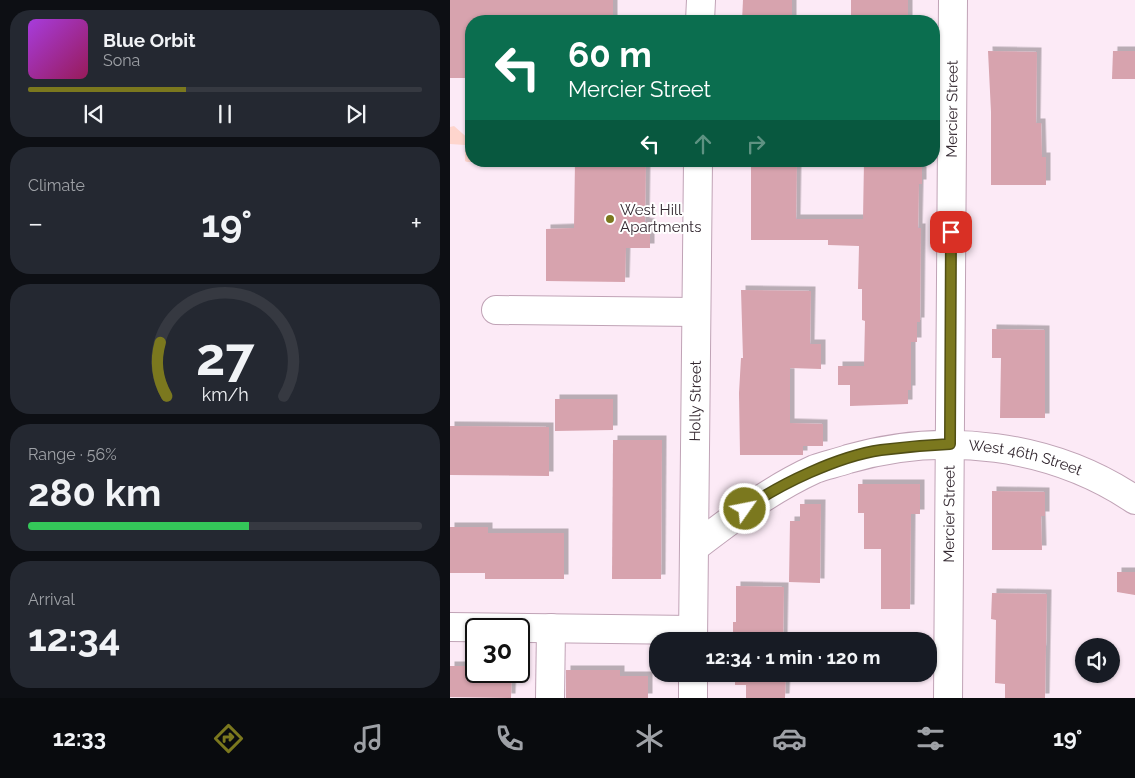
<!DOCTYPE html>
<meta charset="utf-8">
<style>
:root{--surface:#171b24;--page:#242831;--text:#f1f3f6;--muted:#9ea1a6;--line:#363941;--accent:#7b781e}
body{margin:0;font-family:Raleway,sans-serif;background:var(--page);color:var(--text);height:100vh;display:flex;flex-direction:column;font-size:19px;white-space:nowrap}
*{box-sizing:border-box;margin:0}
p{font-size:16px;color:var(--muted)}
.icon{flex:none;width:28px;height:28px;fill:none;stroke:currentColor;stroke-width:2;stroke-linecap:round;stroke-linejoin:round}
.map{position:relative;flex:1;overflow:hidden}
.sheet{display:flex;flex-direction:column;gap:10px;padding:10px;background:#0d0f14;width:450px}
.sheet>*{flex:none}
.banner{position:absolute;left:15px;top:15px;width:475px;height:152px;border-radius:20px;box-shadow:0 1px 4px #0004;background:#0b6e4f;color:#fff;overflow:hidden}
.controls{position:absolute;left:625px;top:638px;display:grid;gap:10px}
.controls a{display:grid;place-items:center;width:45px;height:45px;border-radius:50%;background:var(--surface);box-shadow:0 1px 4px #0004;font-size:25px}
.speed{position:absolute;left:15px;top:618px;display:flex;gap:10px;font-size:25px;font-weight:700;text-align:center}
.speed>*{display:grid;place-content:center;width:65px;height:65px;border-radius:50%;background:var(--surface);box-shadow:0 1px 4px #0004;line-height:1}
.speed .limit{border:2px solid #111;border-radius:8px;background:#fff;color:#111}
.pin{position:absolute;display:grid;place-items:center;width:42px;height:42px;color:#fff;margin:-21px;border-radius:10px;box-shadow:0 2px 8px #0006}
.me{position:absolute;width:55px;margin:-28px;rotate:57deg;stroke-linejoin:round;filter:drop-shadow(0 0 4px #0008)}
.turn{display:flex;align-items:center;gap:18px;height:105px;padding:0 20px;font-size:22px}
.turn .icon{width:65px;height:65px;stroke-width:2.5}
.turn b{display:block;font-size:35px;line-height:42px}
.lanes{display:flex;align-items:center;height:48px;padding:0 20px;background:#0003;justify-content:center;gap:25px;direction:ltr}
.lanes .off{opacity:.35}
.big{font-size:38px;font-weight:700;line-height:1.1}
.sheet .widget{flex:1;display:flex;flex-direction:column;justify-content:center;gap:8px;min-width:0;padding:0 18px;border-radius:20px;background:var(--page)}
.sheet .dial{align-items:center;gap:0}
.dial svg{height:130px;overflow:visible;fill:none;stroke:var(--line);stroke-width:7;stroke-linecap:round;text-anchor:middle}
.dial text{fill:var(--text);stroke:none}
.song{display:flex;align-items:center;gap:15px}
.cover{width:60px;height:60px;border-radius:8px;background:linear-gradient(135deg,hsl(280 70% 55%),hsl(330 70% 35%))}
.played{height:5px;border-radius:2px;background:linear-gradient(90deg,var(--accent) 40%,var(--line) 40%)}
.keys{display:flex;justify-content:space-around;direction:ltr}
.heat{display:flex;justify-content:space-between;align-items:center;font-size:28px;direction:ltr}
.charge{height:8px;border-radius:4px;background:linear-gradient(90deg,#34c759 56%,var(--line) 0)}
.trip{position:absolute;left:199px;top:632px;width:288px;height:50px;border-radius:20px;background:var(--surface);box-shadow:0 1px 4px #0004;font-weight:700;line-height:50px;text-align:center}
.menu{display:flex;height:80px;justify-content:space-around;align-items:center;background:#090b0e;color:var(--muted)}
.menu .icon{width:35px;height:35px}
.menu .active{color:var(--accent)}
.menu b{font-size:22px;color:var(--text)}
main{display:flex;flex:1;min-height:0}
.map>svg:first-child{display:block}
.green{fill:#fed5cd}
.building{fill:#d7a3ae;filter:url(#shadow)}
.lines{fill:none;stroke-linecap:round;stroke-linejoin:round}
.minor-casing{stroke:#c0a3b6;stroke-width:30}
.minor{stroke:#fff;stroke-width:28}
.route-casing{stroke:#504e14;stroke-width:12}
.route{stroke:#7b781e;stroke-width:9}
.poi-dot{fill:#7b781e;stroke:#fff;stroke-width:2}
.labels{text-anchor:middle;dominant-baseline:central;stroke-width:4;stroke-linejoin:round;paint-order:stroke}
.street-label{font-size:15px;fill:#342931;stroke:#fff}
.poi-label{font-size:15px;fill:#342931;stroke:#fff;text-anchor:start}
</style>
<main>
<section class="sheet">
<div class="widget">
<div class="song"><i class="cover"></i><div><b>Blue Orbit</b><p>Sona</p></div></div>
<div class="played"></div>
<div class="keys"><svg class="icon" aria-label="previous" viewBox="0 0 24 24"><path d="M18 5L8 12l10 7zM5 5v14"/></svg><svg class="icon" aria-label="pause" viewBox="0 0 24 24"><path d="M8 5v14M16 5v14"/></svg><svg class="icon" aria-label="next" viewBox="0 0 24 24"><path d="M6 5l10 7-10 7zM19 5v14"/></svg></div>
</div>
<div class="widget"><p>Climate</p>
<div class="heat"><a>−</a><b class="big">19°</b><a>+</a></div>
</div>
<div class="widget dial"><svg viewBox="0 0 100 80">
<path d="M14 69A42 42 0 1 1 86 69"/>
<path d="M14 69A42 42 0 0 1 10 36" stroke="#7b781e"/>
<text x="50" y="56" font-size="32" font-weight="700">27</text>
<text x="50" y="72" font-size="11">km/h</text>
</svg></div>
<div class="widget"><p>Range · 56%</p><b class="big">280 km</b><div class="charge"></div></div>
<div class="widget"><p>Arrival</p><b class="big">12:34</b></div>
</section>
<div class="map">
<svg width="685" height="698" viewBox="0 0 685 698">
<defs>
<filter id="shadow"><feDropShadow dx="4.5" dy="-4.5" stdDeviation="0" flood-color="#0004"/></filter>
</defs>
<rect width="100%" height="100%" fill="#fceaf6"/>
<path class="green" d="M4,126L21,141V161L33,162H17L15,161V145L0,144V127Z"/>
<g class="building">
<path d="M0,0H163V21H21V78H0Z"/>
<path d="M293,0H342V21H292Z"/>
<rect x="401" y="0" width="57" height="21"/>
<path d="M538,51L587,52L586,123H591L592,157H596V185H541V112Z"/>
<path d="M663,51H685V79H662Z"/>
<path d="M125,161H196L195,222L200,223V248H176L175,282L96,281V229L124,228Z"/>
<path d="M301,161H347L346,219H413L414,161H472V184H469L468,228H471L470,322H467V342H461V390H458V404L400,406V385H388V366H414L415,321L412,320V289H408L409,246L378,245V240H301Z"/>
<path d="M291,290L361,291L360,344H371V369L340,368V423L373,424V446H353V455H290L289,393L291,358H293Z"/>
<path d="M542,329L595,330V418H550L551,358H542Z"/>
<path d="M105,399H163V430L105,431Z"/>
<path d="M0,426L99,427V476L0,475Z"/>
<path d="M163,440H212L211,579H162Z"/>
<path d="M408,484H470V514H461L460,609H431V549H414V513H408Z"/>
<path d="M542,491L595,492V516H591L592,550H542Z"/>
<path d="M350,504H371L370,583L339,582L340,521H350Z"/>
<path d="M0,527H38V533H114V579H35V573H0Z"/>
<path d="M667,572H685V595L667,592Z"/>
<path d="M286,586L334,587L333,641H283V622H286Z"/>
<path d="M542,593L597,594L595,698H555V684L545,683L546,620L541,619Z"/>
<path d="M0,666H26V671H62L61,698L0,697Z"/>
<path d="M116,670H170V676H198V698H116Z"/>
<path d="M285,674H336L335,698H296V685H285Z"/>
</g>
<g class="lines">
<defs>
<g id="minor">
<path d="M250,21L251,0"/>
<path d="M46,310L245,312"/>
<path id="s1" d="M245,547C283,518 321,489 365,469C376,465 387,463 398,459C493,431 602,444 685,500"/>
<path d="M0,627L243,630"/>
<path id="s2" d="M243,641L248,161"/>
<path d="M100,698L101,628"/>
<path d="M243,698V674"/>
<path id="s3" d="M498,698L503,0"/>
</g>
</defs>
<use href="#minor" class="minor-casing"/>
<use href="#minor" class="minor"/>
</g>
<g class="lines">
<defs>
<path id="route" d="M295,509C329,484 389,456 431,450C454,447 478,445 500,444L501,232"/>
</defs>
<use href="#route" class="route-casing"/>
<use href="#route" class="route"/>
</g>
<circle class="poi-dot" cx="160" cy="219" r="5"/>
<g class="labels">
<g class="street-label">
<text stroke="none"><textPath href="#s3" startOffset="589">Mercier Street</textPath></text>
<text stroke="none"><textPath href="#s2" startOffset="240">Holly Street</textPath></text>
<text stroke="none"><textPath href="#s1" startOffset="358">West 46th Street</textPath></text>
<text stroke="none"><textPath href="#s3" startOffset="184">Mercier Street</textPath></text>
</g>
<g class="poi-label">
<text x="170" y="210">West Hill<tspan x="170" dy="17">Apartments</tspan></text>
</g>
</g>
</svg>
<div class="controls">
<a><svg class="icon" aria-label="sound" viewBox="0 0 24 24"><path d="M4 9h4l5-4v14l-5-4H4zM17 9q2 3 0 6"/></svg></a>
</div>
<div class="speed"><div class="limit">30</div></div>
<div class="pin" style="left:501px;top:232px;background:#d93025"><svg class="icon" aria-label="arrive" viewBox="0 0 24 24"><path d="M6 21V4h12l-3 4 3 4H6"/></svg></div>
<svg class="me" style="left:295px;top:509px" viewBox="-20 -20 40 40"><circle r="17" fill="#7b781e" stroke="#fff" stroke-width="3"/><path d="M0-11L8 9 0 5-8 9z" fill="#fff"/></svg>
<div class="trip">12:34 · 1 min · 120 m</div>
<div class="banner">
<div class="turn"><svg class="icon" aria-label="left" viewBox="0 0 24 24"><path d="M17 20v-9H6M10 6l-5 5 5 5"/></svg><div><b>60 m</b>Mercier Street</div></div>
<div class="lanes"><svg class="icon" aria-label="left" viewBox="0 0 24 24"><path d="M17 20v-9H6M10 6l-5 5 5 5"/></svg><svg class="icon off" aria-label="ahead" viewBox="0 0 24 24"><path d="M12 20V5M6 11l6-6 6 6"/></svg><svg class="icon off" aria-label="right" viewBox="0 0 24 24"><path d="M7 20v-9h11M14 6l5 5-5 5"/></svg></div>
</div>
</div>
</main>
<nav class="menu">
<b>12:33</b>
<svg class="icon active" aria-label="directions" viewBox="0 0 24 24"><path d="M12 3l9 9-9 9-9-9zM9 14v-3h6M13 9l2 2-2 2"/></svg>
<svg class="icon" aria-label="music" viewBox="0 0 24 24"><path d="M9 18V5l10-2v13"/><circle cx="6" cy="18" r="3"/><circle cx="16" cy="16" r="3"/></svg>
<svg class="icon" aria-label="phone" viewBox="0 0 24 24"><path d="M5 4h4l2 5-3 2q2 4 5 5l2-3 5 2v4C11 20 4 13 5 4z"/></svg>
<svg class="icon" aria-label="climate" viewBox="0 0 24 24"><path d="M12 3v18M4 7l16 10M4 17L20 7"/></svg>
<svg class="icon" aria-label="car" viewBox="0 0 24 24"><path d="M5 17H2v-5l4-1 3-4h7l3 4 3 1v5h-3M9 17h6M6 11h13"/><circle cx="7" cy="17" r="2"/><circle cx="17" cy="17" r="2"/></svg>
<svg class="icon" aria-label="filters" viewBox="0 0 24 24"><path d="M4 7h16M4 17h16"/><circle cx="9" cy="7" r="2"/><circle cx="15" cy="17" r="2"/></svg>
<b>19°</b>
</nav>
